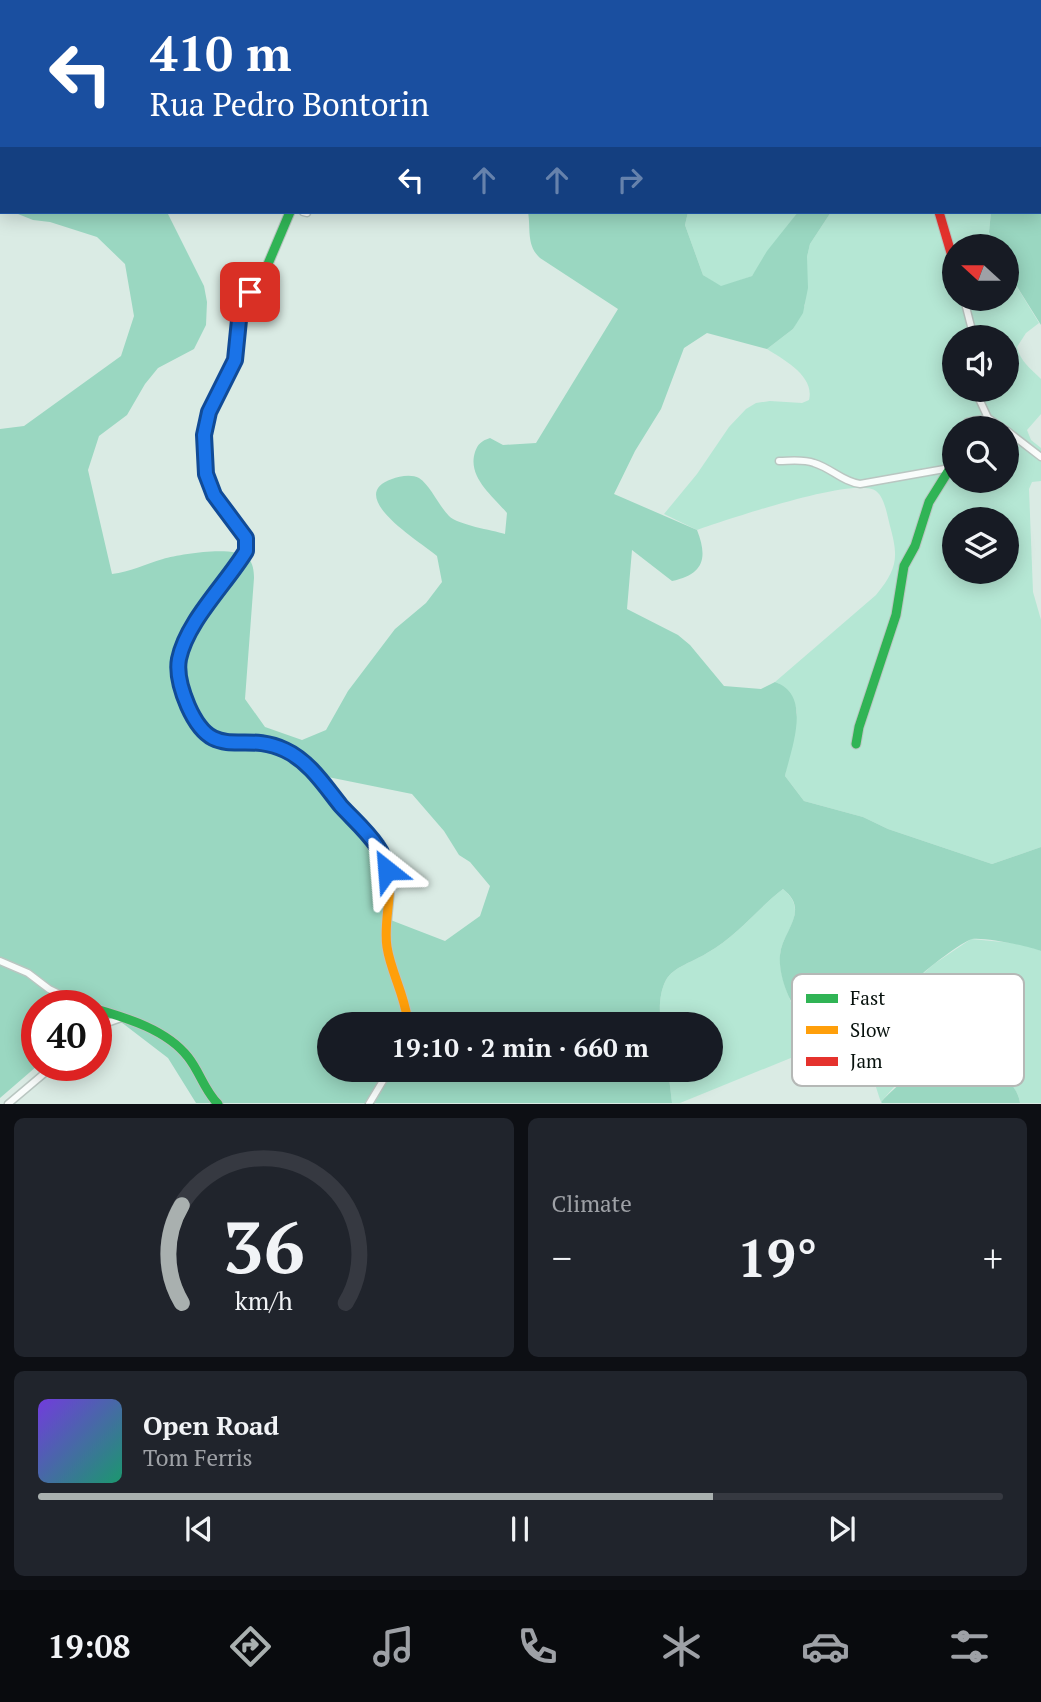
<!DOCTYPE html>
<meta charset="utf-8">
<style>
:root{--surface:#171b24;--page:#20242c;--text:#f1f3f6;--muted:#9ea1a6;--line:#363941;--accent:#a9b0af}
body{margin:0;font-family:"PT Serif",serif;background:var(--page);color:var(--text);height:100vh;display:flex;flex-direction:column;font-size:26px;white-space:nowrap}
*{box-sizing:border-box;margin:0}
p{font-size:23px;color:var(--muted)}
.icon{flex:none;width:38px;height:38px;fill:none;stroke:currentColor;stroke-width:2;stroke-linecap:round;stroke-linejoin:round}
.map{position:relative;height:1104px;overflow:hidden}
.sheet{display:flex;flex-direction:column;gap:14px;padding:14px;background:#0d0f14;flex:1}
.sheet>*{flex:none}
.top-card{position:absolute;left:0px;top:0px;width:1041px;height:214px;box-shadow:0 4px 18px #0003;background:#1a4fa0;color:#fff;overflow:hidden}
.needle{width:46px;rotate:291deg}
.tools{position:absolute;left:942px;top:234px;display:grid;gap:14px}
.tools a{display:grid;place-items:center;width:77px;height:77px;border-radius:50%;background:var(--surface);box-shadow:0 4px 18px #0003;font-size:35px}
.speed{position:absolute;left:21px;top:990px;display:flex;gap:14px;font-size:35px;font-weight:700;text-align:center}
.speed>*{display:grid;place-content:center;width:91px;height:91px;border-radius:50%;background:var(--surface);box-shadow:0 4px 18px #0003;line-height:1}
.speed .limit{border:10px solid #d22;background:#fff;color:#111}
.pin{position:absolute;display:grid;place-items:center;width:60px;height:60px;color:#fff;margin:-30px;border-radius:14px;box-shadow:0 4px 10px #0006}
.me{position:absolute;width:77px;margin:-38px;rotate:332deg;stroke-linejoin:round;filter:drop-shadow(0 0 5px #0008)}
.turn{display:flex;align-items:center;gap:24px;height:147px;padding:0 35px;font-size:32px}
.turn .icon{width:91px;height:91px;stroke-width:2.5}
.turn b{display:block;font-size:49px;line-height:60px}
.lanes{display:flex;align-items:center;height:66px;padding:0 35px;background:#0003;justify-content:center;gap:35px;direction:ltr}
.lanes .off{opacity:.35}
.big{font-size:52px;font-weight:800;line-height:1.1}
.sheet .card{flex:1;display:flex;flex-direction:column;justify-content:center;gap:10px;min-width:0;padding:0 24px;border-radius:10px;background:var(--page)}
.sheet .dial{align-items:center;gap:0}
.dial svg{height:182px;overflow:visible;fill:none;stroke:var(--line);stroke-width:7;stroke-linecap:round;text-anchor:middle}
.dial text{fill:var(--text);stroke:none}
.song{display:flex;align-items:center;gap:21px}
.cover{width:84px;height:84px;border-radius:10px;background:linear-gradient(135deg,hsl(260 70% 55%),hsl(160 70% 35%))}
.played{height:7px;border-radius:4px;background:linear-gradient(90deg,var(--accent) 70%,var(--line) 70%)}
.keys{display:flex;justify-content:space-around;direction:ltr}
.heat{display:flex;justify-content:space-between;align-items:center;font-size:38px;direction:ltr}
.sheet .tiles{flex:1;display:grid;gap:14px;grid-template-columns:1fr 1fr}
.card:last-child{grid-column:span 2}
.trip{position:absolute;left:317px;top:1012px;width:406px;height:70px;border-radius:35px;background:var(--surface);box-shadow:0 4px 18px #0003;font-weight:800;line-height:70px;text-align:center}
.tab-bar{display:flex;height:112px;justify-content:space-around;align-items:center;background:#090b0e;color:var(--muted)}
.tab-bar .icon{width:49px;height:49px}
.tab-bar .active{color:var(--accent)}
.tab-bar b{font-size:32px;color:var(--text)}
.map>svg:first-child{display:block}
.green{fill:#b5e7d4;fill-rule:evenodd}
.forest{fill:#9ad7c1;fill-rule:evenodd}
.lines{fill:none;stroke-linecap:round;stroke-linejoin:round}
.street-casing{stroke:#b9c6c1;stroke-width:9}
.fast-casing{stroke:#b9c6c1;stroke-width:11}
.slow-casing{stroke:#b9c6c1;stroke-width:11}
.jam-casing{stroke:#b9c6c1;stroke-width:11}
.street{stroke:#f9fcfb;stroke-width:6}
.fast{stroke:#30b455;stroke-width:9}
.slow{stroke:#ff9f0a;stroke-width:9}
.jam{stroke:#e5322d;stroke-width:9}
.route-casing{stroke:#114b97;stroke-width:18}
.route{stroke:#1a73e8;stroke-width:12}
.key{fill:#fff;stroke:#b5b8b6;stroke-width:2}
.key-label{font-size:19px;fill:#07110d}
</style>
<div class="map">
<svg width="1041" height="1104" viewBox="0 0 1041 1104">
<rect width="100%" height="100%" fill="#daebe4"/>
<g class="green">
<path d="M688,212H798L752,276L721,287L703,275L685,225Z"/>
<path d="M831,212H991L989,232L994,247H954V299H1006V269L1039,323L1026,333L1017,347C1020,361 1031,369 1041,379V414L1027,430L1031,440L1041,448V481L1032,482L1029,489L1033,592L1041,620V847L992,864L888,829L863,817L804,801L785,776L797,713C796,702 786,686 775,682L876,595C897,569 899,558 890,526C887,515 885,498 876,491C856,475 724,521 697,530L664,514L697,474L729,427L746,409L756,403L770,401L802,403L809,400C815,376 784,360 767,349L793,329L805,305L807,257L810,244ZM954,338H1006V390H954ZM954,429H1006V481H954ZM954,520H1006V572H954Z"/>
<path d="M783,889C812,913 779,933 780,959C780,975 787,993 793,1007L818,1019L843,1014L888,1010L904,1000L918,978L934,964L971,939L1024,944L1041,951V1103H1020C1018,1089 1010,1082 997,1075C985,1067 971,1058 956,1058C943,1058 906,1076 896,1085C891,1090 886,1096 881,1102C873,1080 868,1051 847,1039L830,1042L680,1103H672L668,1069H710V1024H661C659,1011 659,993 666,980C673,967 695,961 707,953C736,937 757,909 783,889Z"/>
</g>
<g class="forest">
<path d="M0,0H256L2,2V106Z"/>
<path d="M555,0H668L556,2Z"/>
<path d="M1040,32H1041V325L1006,269V247H994L989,232L991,212H1040Z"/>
<path d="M13,212H167L204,286L207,302L206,325L194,349L158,368L145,384L127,415L99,436L88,470L112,574C130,572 145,564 163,559C181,554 234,545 248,558C253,563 254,571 254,578L245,699L265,727L302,740L326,730L348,691L395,629L426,603L442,582L437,556C421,542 343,496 392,479C399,476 412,474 419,478C430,485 439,506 449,516C458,525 492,530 505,534L507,513C493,496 467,477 475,452C478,444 481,441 490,438L503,445L536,443L618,309L540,258C526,245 531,229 528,212H688L685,225L703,275L721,286L752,276L767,251L798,212H831L810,244L807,257L808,288L803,313L793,329L767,349L707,333L684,348L661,409L635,451L614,494L697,530C708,558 704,574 672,581L632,550L627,609L678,635L690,645L724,686L761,689L775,682C813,695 791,749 785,776L804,801L863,817L888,829L992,864L1041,847V951C1028,946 985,937 972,939C963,941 925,970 919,977C910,987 906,999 896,1008L807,1019C790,1010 778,974 780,955C782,931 811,911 783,889C757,909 736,937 707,953C695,961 673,967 666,980C659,993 659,1011 661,1024H329V1069H668L672,1103H196L168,1058L121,1022L96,1028V1006H37V1066L0,1098V429L24,426L121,356L134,316L125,264L97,237L50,222L33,220ZM318,775L412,794L444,831L459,855L470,862L490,886L480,916L445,941L388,919L374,858Z"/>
<path d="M956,1058C979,1061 1017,1077 1020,1103H882L881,1102C900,1081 927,1062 956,1058Z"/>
</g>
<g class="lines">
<defs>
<g id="street">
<path d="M747,2L748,0"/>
<path d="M1040,56L1041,57"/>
<path d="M303,212L307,213"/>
<path d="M234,291L251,289"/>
<path d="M964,299L974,338"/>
<path d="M975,390L988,418L1004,429"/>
<path d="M964,429L967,422L988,418"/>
<path d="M1006,430L1041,457"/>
<path d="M779,461C790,461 803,459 814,463C831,468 843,482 860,484L950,468"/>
<path d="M0,961L28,973L49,989L84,1006"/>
<path d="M96,1027L124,1017"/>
<path d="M8,1104L53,1066"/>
<path d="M369,1104L390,1069"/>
</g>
<g id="fast">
<path d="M270,744C252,742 233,746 216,740C190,730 175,686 179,660C181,650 186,640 190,630L246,551V539L214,495L206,474L204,435L214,398L235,360L240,310L268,264L290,212"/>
<path d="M856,744L859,727L896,615L904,566L915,546L929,502L954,462"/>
<path d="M96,1009C127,1018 167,1030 188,1057C200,1072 204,1090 218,1104"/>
</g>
<path id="slow" d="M270,744C277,746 284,748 290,752C315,768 382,843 388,872C393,896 383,922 387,947C391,973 406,997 408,1024"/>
<path id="jam" d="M939,212L954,263"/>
</defs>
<use href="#street" class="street-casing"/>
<use href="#fast" class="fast-casing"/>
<use href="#slow" class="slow-casing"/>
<use href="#jam" class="jam-casing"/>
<use href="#street" class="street"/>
<use href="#fast" class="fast"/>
<use href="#slow" class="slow"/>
<use href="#jam" class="jam"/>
</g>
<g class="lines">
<defs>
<path id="route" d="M250,292L240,310L235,360L209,412L204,435L206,474L214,495L246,538V551C226,584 187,621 179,659C176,675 182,692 188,706C214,765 241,729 285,750C309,761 325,786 341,806C353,819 367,831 377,846C382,853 385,861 387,870"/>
</defs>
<use href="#route" class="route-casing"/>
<use href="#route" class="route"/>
</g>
<rect x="792" y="974" width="232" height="112" rx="10" class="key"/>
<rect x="806" y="994" width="32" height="9" fill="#30b455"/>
<rect x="806" y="1026" width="32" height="8" fill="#ff9f0a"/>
<rect x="806" y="1057" width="32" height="9" fill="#e5322d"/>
<g class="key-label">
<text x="850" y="1005">Fast</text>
<text x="850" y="1037">Slow</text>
<text x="850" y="1068">Jam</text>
</g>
</svg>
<div class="tools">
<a><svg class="needle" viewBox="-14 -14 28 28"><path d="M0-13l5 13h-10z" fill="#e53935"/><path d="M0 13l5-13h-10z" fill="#9ea1a6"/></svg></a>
<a><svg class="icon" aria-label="sound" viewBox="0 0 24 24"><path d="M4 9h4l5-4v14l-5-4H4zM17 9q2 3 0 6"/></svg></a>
<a><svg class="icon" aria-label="search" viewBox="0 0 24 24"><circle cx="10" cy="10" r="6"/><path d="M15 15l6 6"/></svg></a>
<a><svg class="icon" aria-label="layers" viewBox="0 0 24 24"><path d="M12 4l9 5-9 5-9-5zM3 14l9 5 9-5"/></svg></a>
</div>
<div class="speed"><div class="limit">40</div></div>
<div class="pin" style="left:250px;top:292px;background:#d93025"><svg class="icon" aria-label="arrive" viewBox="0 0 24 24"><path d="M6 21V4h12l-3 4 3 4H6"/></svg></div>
<svg class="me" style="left:387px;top:870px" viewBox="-20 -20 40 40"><path d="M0-17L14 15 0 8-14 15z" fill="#1a73e8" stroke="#fff" stroke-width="4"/></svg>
<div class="trip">19:10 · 2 min · 660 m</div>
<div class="top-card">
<div class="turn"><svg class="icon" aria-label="left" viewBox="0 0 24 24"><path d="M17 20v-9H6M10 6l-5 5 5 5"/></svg><div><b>410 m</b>Rua Pedro Bontorin</div></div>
<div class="lanes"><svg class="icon" aria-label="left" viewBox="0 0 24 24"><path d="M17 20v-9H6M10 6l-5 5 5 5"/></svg><svg class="icon off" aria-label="ahead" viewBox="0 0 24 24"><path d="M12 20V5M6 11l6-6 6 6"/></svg><svg class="icon off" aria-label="ahead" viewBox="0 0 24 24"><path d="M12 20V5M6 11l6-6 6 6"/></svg><svg class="icon off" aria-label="right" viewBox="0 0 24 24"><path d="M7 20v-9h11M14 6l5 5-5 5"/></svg></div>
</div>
</div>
<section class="sheet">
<div class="tiles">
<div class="card dial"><svg viewBox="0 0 100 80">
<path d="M14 69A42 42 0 1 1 86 69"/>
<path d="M14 69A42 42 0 0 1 14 26" stroke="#a9b0af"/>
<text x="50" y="56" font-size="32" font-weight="700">36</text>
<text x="50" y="72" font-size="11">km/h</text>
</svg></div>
<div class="card"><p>Climate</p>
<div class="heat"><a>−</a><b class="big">19°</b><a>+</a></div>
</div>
<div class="card">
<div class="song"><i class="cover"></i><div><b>Open Road</b><p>Tom Ferris</p></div></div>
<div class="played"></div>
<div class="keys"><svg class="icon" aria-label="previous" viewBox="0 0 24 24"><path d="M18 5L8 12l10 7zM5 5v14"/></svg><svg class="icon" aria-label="pause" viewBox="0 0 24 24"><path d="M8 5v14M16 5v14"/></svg><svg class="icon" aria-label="next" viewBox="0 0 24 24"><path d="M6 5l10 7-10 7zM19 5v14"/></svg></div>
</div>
</div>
</section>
<nav class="tab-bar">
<b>19:08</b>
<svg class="icon active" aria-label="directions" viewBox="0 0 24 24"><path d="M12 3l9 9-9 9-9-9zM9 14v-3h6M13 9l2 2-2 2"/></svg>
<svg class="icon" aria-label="music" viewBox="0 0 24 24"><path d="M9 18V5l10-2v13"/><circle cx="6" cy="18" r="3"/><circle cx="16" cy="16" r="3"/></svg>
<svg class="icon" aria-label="phone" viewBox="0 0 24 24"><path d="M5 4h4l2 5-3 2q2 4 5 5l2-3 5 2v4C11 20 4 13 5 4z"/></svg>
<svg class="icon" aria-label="climate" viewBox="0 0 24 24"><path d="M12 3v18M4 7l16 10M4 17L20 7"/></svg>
<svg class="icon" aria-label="car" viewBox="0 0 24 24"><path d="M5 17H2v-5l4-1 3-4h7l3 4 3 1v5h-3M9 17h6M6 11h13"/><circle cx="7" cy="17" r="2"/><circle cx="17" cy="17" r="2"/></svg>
<svg class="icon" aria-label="filters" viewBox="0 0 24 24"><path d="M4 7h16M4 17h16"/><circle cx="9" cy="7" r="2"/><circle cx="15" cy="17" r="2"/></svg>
</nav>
